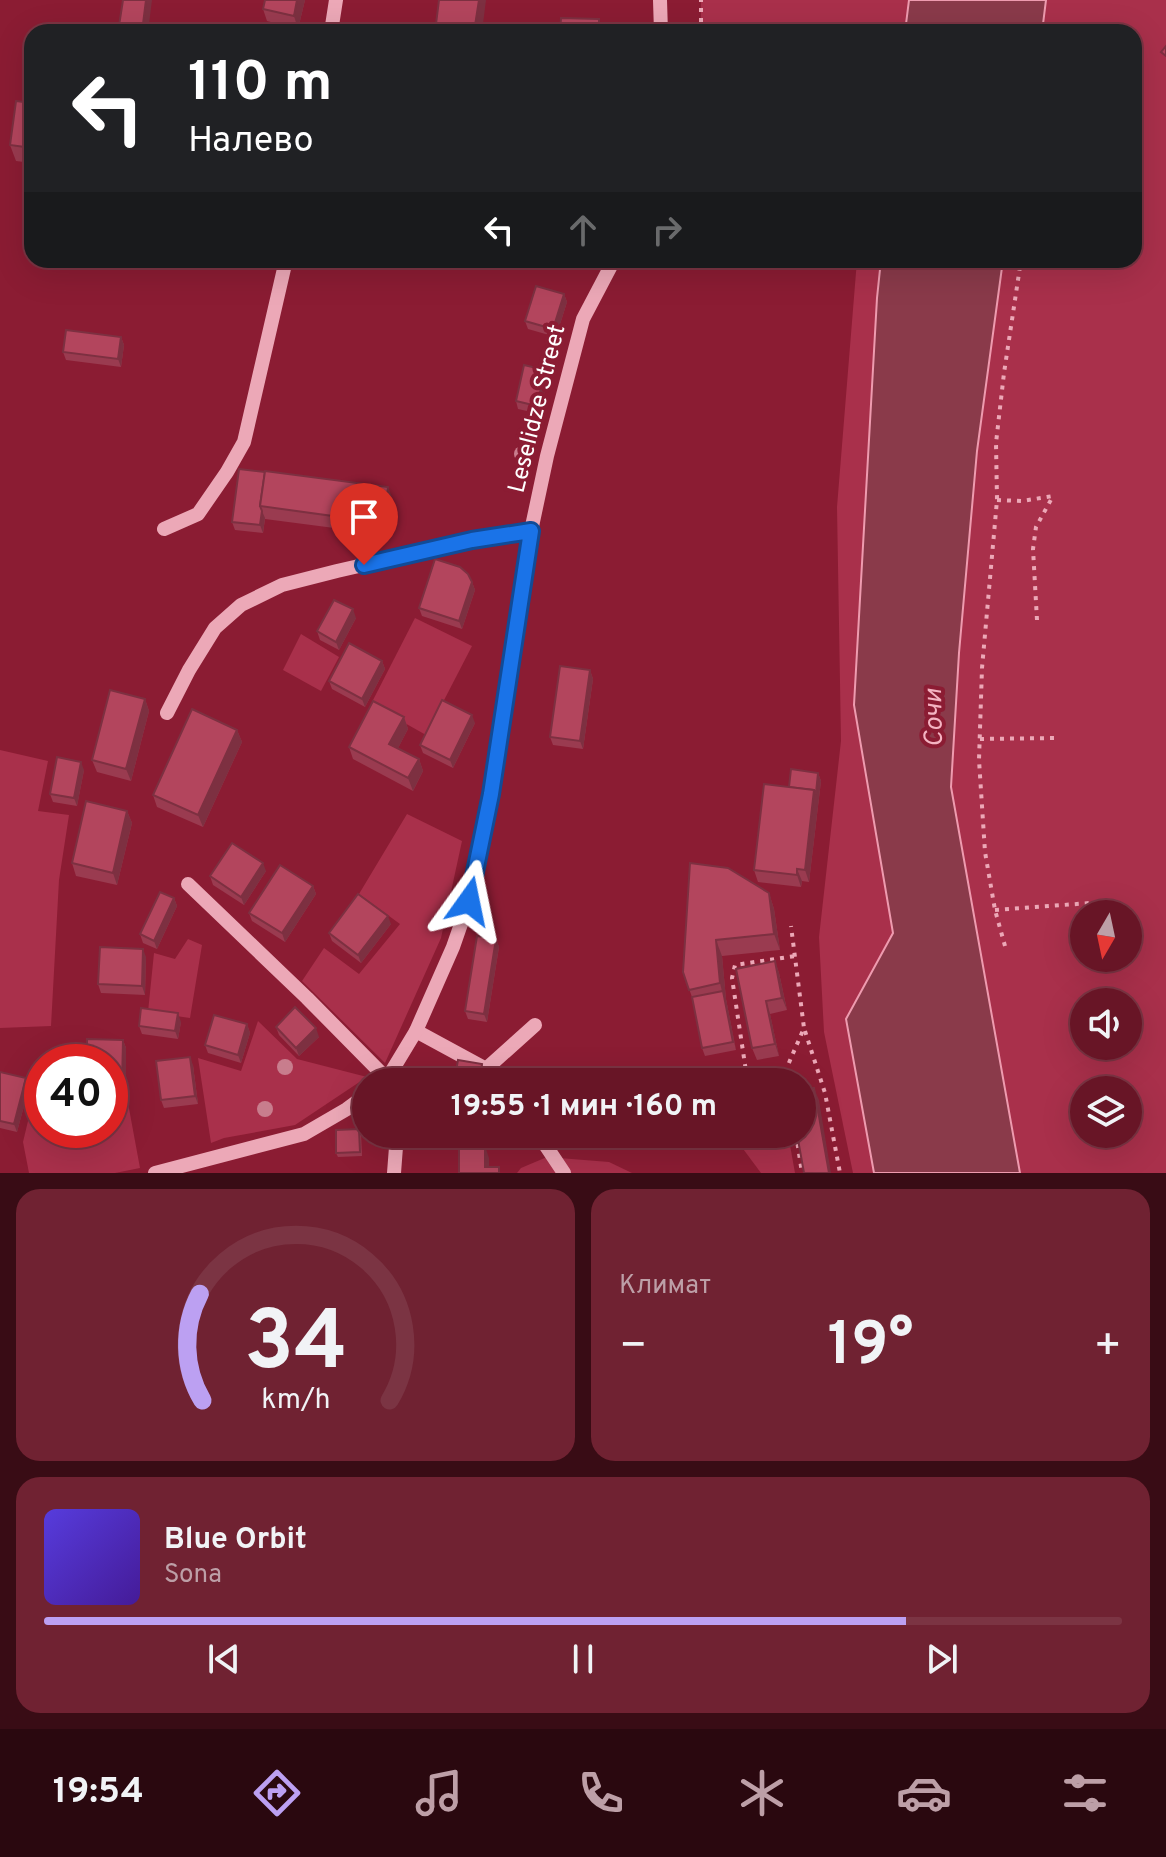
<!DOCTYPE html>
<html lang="ru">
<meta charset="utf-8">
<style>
:root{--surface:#681526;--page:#702232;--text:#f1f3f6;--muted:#bd9fa7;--line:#7b3443;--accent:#bca0f2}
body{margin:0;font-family:Overpass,sans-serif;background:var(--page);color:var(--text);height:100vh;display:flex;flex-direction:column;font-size:30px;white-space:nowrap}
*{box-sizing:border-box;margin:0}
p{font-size:26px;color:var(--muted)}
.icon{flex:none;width:44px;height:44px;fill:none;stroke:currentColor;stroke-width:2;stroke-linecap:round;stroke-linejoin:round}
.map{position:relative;height:1173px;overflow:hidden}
.panel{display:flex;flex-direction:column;gap:16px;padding:16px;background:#390c15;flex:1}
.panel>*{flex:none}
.top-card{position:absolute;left:24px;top:24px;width:1118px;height:244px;border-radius:24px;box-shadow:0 8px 32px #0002,0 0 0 2px var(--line);background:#202124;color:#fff;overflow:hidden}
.needle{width:52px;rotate:189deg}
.tools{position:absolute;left:1070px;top:900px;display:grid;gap:16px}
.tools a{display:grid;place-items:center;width:72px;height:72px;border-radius:50%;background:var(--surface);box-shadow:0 8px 32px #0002,0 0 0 2px var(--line);font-size:40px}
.speed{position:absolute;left:24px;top:1044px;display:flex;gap:16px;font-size:40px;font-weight:700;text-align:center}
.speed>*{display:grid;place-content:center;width:104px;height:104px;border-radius:50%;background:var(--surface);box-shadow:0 8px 32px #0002,0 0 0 2px var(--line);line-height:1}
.speed .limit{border:12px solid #d22;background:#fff;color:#111}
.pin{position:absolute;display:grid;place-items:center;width:68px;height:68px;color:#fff;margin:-82px -34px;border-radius:50% 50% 50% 0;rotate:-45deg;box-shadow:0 0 8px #0007}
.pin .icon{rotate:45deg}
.me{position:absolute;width:88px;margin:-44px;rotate:12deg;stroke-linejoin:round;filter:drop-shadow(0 0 6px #0008)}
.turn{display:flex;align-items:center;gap:28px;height:168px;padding:0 32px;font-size:36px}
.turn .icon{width:104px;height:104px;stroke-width:2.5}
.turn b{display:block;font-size:56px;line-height:68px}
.lanes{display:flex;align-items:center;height:76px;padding:0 32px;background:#0003;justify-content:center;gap:40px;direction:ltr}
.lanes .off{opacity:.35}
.big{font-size:60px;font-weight:700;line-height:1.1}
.panel .card{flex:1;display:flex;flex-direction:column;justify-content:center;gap:12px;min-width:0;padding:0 28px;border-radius:24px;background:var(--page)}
.panel .dial{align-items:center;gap:0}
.dial svg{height:208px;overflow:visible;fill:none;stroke:var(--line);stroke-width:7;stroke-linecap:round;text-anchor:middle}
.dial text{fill:var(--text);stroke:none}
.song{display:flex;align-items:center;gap:24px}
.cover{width:96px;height:96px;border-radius:12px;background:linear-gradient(135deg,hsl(250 70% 55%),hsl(260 70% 35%))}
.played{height:8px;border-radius:4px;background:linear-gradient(90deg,var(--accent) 80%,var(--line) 80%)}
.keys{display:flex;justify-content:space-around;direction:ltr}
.heat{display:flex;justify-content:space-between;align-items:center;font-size:44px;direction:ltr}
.panel .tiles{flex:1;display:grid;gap:16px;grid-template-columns:1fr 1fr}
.card:last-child{grid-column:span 2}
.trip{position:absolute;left:352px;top:1068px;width:464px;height:80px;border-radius:40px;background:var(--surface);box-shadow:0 8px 32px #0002,0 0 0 2px var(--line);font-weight:700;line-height:80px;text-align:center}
.dock{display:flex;height:128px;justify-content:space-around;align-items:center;background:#2a080f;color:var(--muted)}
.dock .icon{width:56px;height:56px}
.dock .active{color:var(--accent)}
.dock b{font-size:36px;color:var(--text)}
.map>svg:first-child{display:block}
.green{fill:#a9304b;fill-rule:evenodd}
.water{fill:#8a3a4a;stroke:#ee9baf;stroke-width:2}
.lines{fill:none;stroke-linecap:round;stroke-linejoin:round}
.path{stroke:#eca8b7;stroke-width:4;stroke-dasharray:4 6;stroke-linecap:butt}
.minor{stroke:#eca8b7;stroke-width:14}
.tree{fill:#c87d8d}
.wall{fill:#9a3b50}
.shaded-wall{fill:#7d3041}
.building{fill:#b3455d;stroke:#7d3041;stroke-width:2}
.route-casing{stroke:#114b97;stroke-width:20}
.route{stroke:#1a73e8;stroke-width:14}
.labels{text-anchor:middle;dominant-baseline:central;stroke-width:8;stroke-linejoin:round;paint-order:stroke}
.street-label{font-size:24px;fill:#fff;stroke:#8b1c33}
.water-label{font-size:26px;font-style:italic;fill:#f4b4c2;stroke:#8b1c33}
</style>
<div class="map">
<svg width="1166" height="1173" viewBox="0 0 1166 1173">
<rect width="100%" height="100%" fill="#8b1c33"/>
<g class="green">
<path d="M701,0H909L905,32H701Z"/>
<path d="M1046,0H1166V1173H1020L951,787L959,653L977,451L1003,260H1134V32H1042ZM1084,914H1128V958H1084ZM1084,1002H1128V1046H1084ZM1084,1090H1128V1134H1084Z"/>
<path d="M857,260H881L877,298L854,705L893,933L846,1019L874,1173H853L824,1032L819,937L841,741L837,507Z"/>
<path d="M415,618L472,646L426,735L371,704Z"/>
<path d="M301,634L339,657L321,691L283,670Z"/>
<path d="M0,750L48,761L38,811L69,815L59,880L51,1026L0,1028Z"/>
<path d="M407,814L462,841L441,938L385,1063L302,981L324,948L359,974L400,924L359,894Z"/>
<path d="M188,939L202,945L190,1018L148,1012L154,953L175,959Z"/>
<path d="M258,1021L297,1059L367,1077L295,1125L224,1138L211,1143L198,1058L241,1071Z"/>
<path d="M33,1100H42V1130H110V1102L128,1103L140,1168L115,1173H29L23,1142Z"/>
<path d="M732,1134H788L795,1173H761Z"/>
<path d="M547,1157L609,1162L632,1173H517L521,1168Z"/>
</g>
<g class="water">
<path d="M909,0H1046L1042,32H905Z"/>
<path d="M881,260H1003L977,451L959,653L951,787L1020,1173H874L846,1019L893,933L854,705L877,298Z"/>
</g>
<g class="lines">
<g class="path">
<path d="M701,32V0"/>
<path d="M997,500L1022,501L1053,496"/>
<path d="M1037,620L1033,549L1036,527L1053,496"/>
<path d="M980,739L1054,738"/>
<path d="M995,910L1104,902"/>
<path d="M1005,946L995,910L985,852L979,760L982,668L997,500L996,443L1004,373L1021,260"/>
<path d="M805,1031L825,1093L840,1173"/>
<path d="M747,1078L732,978L735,965L795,956"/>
<path d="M720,1082L785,1072"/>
<path d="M787,1082L785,1072L804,1028L791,926"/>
<path d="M796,1134L802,1173"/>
</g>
<g class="minor">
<path d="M660,0L661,32"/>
<path d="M331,32L336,0"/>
<path d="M164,529L198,514L227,472L244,442L286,260"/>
<path d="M167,713L189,670L215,628L241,605L282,585L337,571L472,540L531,531"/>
<path d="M188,884L307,998L387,1079V1082"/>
<path d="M416,1031L486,1069L497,1082"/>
<path d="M486,1069L535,1025"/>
<path d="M383,1082L387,1079L416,1031L453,947L469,901L491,794L531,531L547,456L583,319L614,260"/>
<path d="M538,1134L564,1173"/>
<path d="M155,1173L304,1134L347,1109L366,1095"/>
<path d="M394,1173L397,1134"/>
</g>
</g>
<g class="tree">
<circle cx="522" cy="454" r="8"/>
<circle cx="285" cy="1067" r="8"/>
<circle cx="265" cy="1109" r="8"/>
</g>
<g class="wall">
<path d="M305,0L298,29L267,21L263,9Z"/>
<path d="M32,103V163L16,161L10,145Z"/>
<path d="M564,294L567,302L556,337L528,329L525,321Z"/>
<path d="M121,337L124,345L121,367L66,360L63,352Z"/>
<path d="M545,370L548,378L540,414L518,409L516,401Z"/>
<path d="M239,469L393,500L388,535L265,519L263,533L235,530L232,522Z"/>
<path d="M472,582L475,590L462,629L422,616L419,608Z"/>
<path d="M356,618L339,650L320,640L317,631Z"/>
<path d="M382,661L385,669L365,707L332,689L329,681Z"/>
<path d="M590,670L593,679L583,749L553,745L550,737Z"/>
<path d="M145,699L149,711L131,781L97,772L92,760Z"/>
<path d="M404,717L408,729L398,748L419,759L423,771L413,791L353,759L349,747Z"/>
<path d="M475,723L453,768L423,753L420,745Z"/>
<path d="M237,730L242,742L203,827L157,807L153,795Z"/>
<path d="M84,770L77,806L53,802L50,794Z"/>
<path d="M818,773L821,781L809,882L802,881L801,887L758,882L754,870L789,787Z"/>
<path d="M127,811L132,823L117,885L76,876L72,863Z"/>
<path d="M690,863L769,893L774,909L780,950L722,956L726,999L736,1050L705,1056L702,1048L692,997L683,972Z"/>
<path d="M266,871L244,905L213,885L210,876Z"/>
<path d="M313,886L316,894L285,942L252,921L249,913Z"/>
<path d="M174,898L177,906L157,949L143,943L140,934Z"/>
<path d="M391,924L361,963L332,941L329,933Z"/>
<path d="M496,939L499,947L487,1022L468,1019L465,1011Z"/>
<path d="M146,957L145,995L101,993L98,984Z"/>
<path d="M775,961L779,973L787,1010L770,1014L779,1056L757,1060L752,1048Z"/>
<path d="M181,1022L178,1039L142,1034L139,1026Z"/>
<path d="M247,1024L250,1033L241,1063L208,1053L205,1045Z"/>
<path d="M276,1027L319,1037L299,1056L279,1035Z"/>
<path d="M123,1040L126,1048V1094H110V1062Z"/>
<path d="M193,1065L198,1104L164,1108L161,1100Z"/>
<path d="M0,1072L26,1078L29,1087L17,1132L0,1128Z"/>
<path d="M361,1133L362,1156L338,1157L336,1153Z"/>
</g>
<g class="shaded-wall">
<path d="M146,0H152L148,32H142Z"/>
<path d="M297,0H305L298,29L294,16Z"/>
<path d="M479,0H486L482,32H474Z"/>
<path d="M599,19L602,27V32H599Z"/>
<path d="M564,294L567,302L556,337L553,329Z"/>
<path d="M121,337L124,345L121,367L118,359Z"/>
<path d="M545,370L548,378L540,414L537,406Z"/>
<path d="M388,487L393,500L388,535L384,523Z"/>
<path d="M262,511L265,518L263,533L260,525Z"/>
<path d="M472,582L475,590L462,629L459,621Z"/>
<path d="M353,609L356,618L339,650L336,642Z"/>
<path d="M382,661L385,669L365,707L362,699Z"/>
<path d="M590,670L593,679L583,749L580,741Z"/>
<path d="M145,699L149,711L131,781L126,769Z"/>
<path d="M472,715L475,723L453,768L450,760Z"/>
<path d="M404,717L408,729L394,756L389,744Z"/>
<path d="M237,730L242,742L203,827L198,815Z"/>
<path d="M419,759L423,771L413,791L408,778Z"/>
<path d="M81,762L84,770L77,806L74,798Z"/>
<path d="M818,773L821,781L809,882L805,870L814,790Z"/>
<path d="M127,811L132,823L117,885L113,873Z"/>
<path d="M263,863L266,871L244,905L241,897Z"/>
<path d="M797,869L802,881L801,887L797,875Z"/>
<path d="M313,886L316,894L285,942L282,933Z"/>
<path d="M769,893L774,909L780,950L774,934Z"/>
<path d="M174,898L177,906L157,949L154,941Z"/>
<path d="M388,916L391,924L361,963L358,955Z"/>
<path d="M496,939L499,947L487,1022L484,1014Z"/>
<path d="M716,940L722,956L726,999L736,1050L720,983Z"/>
<path d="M143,949L146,957L145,995L142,986Z"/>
<path d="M775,961L779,973L787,1010L782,998Z"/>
<path d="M766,1001L770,1014L779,1056L775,1044Z"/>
<path d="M178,1013L181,1022L178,1039L175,1031Z"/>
<path d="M247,1024L250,1033L241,1063L238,1055Z"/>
<path d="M316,1028L319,1037L299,1056L296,1048Z"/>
<path d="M123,1040L126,1048V1094L122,1086Z"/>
<path d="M190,1057L193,1065L198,1104L195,1096Z"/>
<path d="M482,1064L485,1072L483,1082H479Z"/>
<path d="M26,1078L29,1087L17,1132L14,1124Z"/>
<path d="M814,1088L819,1100L831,1173H829Z"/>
<path d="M485,1146L489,1158V1173L485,1167Z"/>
</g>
<g class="building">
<path d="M123,0H146L142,32H118Z"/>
<path d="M265,0H297L294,16L263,9Z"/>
<path d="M439,0H479L474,32H435Z"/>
<path d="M561,18L599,19V32H560Z"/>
<path d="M1166,46V56L1161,52Z"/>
<path d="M16,101L32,103V148L10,145Z"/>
<path d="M536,286L564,294L553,329L525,321Z"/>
<path d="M66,330L121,337L118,359L63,352Z"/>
<path d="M524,365L545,370L537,406L516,401Z"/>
<path d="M239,469L265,472L260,506L262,511L260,525L232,522Z"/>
<path d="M265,471L388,487L384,523L260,506Z"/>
<path d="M435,559L460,567L468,574L472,582L459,621L419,608Z"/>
<path d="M334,600L353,609L336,642L317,631Z"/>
<path d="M349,643L382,661L362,699L329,681Z"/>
<path d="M560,666L590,670L580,741L550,737Z"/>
<path d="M110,690L145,699L126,769L92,760Z"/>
<path d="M442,700L472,715L450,760L420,745Z"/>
<path d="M373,701L404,717L389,744L419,759L408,778L349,747Z"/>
<path d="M192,709L237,730L198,815L153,795Z"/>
<path d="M57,757L81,762L74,798L50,794Z"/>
<path d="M791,769L818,773L816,793L814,790L789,787Z"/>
<path d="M764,784L814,790L805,870L797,869V875L754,870Z"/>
<path d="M86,801L127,811L113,873L72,863Z"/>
<path d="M232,843L263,863L241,897L210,876Z"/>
<path d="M690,863L728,868L769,893L774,934L716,940L720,983L689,990L683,972Z"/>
<path d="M280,865L313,886L282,933L249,913Z"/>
<path d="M160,892L174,898L154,941L140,934Z"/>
<path d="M358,894L388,916L358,955L329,933Z"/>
<path d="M477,936L496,939L484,1014L465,1011Z"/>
<path d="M100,947L143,949L142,986L98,984Z"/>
<path d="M775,961L782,998L766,1001L775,1044L752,1048L736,969Z"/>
<path d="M723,991L733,1042L702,1048L692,997Z"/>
<path d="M295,1007L316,1028L296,1048L276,1027Z"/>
<path d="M141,1008L178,1013L175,1031L139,1026Z"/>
<path d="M214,1015L247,1024L238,1055L205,1045Z"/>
<path d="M87,1039L123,1040L122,1086H110V1062H87Z"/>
<path d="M190,1057L195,1096L161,1100L156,1061Z"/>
<path d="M458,1060L482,1064L479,1082H454Z"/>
<path d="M0,1072L26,1078L14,1124L0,1121Z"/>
<path d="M814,1088L829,1173H804L797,1134H802V1090Z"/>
<path d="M359,1129L360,1152L336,1153V1130Z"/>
<path d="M459,1146H485V1167H499V1173H459Z"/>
</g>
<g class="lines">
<defs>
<path id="route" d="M364,565L472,540L531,531L491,794L469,901"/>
</defs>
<use href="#route" class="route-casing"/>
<use href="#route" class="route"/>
</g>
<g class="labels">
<g class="street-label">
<text transform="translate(538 409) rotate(-76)">Leselidze Street</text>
</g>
<g class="water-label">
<text transform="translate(935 718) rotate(-91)">Сочи</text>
</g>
</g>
</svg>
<div class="tools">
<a><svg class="needle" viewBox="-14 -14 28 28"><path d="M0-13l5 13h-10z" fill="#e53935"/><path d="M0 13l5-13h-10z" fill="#bd9fa7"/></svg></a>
<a><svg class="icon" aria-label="sound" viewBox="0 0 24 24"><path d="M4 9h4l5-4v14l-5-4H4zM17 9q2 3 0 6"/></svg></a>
<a><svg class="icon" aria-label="layers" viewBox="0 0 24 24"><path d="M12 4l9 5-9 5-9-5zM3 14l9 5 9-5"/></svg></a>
</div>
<div class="speed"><div class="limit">40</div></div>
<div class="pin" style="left:364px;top:565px;background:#d93025"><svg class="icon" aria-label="arrive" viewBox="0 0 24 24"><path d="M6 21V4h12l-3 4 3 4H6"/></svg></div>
<svg class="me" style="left:469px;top:901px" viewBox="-20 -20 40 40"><path d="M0-17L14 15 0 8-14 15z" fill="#1a73e8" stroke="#fff" stroke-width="4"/></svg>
<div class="trip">19:55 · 1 мин · 160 m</div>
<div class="top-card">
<div class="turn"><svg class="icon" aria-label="left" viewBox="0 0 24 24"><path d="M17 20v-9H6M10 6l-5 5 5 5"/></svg><div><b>110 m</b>Налево</div></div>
<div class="lanes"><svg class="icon" aria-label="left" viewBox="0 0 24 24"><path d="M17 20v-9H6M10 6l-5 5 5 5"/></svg><svg class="icon off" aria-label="ahead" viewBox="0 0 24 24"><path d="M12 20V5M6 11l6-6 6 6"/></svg><svg class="icon off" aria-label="right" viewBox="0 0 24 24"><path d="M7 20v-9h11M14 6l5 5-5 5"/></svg></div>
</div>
</div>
<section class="panel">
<div class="tiles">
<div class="card dial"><svg viewBox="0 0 100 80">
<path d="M14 69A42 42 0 1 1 86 69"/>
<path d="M14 69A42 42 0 0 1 13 28" stroke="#bca0f2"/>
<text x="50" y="56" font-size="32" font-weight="700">34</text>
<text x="50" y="72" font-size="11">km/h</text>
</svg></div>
<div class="card"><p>Климат</p>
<div class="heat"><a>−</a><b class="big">19°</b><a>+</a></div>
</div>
<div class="card">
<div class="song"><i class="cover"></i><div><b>Blue Orbit</b><p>Sona</p></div></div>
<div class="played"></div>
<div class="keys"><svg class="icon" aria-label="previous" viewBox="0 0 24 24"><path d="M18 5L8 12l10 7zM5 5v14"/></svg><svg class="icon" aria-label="pause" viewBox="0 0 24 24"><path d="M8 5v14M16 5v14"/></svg><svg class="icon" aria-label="next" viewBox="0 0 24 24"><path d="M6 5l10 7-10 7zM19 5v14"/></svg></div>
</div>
</div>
</section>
<nav class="dock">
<b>19:54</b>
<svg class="icon active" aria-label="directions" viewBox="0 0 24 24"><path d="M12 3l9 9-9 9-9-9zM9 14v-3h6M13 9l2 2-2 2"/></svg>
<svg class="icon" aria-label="music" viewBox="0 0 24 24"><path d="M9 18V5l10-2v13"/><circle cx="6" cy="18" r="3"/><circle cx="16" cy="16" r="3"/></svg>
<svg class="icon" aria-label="phone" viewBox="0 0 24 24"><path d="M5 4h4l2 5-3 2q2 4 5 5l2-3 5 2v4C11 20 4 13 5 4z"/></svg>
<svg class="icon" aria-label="climate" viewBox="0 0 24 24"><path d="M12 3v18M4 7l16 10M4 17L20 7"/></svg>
<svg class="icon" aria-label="car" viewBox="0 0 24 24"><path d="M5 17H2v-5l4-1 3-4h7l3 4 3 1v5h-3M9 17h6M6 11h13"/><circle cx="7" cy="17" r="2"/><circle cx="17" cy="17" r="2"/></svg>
<svg class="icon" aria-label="filters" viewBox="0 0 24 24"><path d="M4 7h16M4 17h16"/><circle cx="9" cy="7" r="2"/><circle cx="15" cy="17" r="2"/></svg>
</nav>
